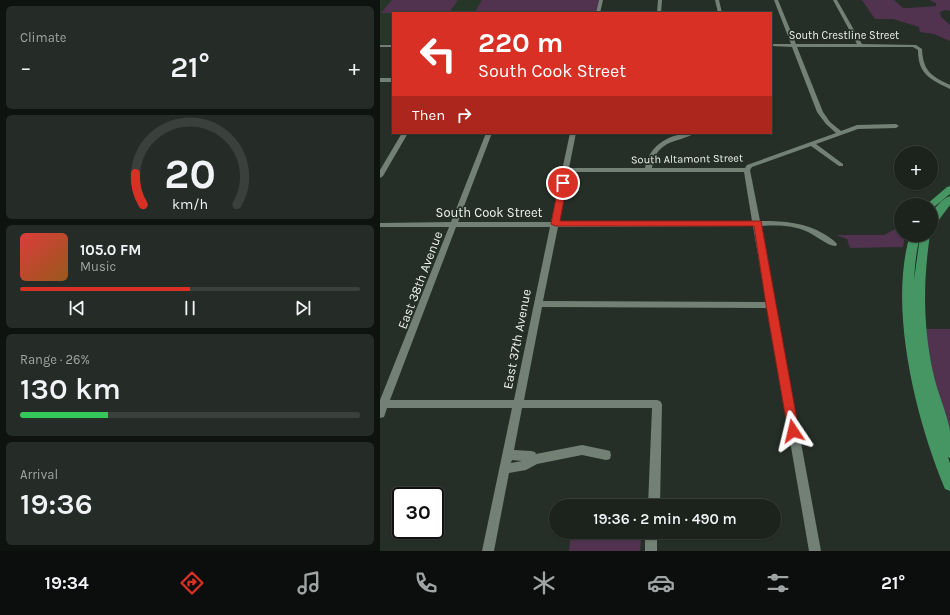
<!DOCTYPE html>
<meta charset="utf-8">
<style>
:root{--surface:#1c231d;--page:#252b26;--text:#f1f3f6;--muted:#a0a4a4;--line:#3a403b;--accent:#d93025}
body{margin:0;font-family:Karla,sans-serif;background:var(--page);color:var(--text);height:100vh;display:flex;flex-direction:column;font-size:15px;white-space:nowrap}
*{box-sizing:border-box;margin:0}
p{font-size:13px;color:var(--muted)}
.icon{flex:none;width:22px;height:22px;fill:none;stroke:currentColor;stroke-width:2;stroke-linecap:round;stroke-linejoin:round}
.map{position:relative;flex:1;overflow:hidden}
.details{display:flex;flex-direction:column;gap:6px;padding:6px;background:#0f1310;width:380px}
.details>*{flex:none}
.guide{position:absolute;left:12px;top:12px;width:380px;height:122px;border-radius:0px;box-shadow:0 1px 3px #0004,0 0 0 1px var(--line);background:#d93025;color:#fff;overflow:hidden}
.controls{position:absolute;left:514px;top:146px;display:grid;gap:8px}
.controls a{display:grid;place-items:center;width:44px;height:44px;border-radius:50%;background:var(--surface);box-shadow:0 1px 3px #0004,0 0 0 1px var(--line);font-size:20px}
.speed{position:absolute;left:12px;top:487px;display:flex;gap:8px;font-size:20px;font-weight:700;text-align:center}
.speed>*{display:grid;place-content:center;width:52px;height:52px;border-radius:50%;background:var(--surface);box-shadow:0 1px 3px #0004,0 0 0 1px var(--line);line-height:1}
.speed .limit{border:2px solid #111;border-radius:6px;background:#fff;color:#111}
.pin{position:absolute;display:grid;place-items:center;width:34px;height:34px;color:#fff;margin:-17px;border:2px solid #fff;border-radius:50%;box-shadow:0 1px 4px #0007}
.me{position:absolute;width:44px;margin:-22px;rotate:350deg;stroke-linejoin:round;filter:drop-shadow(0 0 3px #0008)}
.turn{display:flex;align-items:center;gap:14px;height:84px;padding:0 20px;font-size:18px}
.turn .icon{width:52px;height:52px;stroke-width:2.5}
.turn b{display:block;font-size:28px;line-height:34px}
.then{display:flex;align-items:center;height:38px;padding:0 20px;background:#0003;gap:8px;font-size:15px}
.big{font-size:30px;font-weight:600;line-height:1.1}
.details .widget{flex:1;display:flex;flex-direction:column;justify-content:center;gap:6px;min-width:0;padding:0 14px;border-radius:6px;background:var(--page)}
.details .dial{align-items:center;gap:0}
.dial svg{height:104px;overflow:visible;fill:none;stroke:var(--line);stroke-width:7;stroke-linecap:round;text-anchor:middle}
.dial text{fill:var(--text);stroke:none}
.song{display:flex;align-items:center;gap:12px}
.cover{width:48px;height:48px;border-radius:6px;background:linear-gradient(135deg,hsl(0 70% 55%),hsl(30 70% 35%))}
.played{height:4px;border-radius:2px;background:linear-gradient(90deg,var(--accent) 50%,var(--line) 50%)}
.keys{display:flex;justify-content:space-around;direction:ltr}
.heat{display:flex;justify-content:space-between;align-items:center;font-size:22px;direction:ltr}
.charge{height:6px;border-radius:3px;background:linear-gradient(90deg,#34c759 26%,var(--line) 0)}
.trip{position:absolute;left:169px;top:499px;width:232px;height:40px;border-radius:20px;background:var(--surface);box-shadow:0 1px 3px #0004,0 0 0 1px var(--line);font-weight:600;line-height:40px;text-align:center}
.tabs{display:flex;height:64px;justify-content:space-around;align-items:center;background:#0b0e0c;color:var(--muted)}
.tabs .icon{width:28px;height:28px}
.tabs .active{color:var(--accent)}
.tabs b{font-size:18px;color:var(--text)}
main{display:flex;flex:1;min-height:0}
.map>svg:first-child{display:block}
.built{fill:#26372a}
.green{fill:#513350}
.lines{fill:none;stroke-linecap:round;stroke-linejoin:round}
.minor{fill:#738076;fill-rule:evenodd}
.major{fill:#469663;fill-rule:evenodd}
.route{fill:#d93025;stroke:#8d1f18}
.labels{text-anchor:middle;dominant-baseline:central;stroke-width:3.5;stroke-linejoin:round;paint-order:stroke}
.far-street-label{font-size:11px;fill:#ecf3ed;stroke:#252f27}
.street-label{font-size:13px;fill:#ecf3ed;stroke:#252f27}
</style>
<main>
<section class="details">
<div class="widget"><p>Climate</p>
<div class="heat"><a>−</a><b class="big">21°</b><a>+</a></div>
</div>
<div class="widget dial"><svg viewBox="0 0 100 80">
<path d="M14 69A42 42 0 1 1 86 69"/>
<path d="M14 69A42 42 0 0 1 8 45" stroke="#d93025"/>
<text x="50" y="56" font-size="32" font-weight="700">20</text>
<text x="50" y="72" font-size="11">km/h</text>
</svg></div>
<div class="widget">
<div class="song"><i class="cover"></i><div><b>105.0 FM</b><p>Music</p></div></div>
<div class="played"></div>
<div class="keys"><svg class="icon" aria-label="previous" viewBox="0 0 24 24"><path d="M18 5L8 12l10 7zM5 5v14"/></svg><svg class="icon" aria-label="pause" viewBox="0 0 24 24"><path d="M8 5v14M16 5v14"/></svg><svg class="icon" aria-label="next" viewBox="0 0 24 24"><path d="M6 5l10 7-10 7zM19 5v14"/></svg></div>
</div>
<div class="widget"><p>Range · 26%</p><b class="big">130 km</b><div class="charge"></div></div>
<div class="widget"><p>Arrival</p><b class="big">19:36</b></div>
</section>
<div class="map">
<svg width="570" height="551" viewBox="0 0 570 551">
<rect width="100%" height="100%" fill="#252f27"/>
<path class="built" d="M0,0H102L94,13H13V44H0Z"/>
<g class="green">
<path d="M12,0H78L69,13H1Z"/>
<path d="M102,0H219L216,13H94Z"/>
<path d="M482,0H514L523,8H529L556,6V3L549,0H570V11L565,10L560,12L561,17L570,25V41L554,34L540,32L539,27L513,19H495Z"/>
<path d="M521,226V235H525L523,247L470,248L467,239L456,235H504Z"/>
<path d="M545,329H570V432L553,374Z"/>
<path d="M190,540H261L260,551H189Z"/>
</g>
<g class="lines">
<g class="minor">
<path d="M219,0H223L220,13H216Z"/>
<path d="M278,0H282L281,13H277Z"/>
<path d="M335,0H339L342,13H338Z"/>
<path d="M394,0H398L416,44H477L453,0H457L482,44L536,45L542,49C543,71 551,76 570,85V89L568,88C549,79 538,73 538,50L533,47H417L443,112L450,122L461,131L477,125L516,124L519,126L516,128L478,129L436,144L463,164V166H459L431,146L372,167L370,170L380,221C403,221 424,222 444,234C449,237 454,240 457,244L456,246C449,247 435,235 428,232C413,225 397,225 381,226L441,551H429L387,308L162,307L144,400H277L280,401L282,404L280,506H268L272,408H142L134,450L151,451L155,452L156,454L202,445L226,450L230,451L231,455L230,459L226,460L202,455L157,464L146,470L129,473L114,551H102L132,408H7L4,417L0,418V400L69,227H0V223L71,222L106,133H112L78,222H171L190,133H196L189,168H265C270,143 291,133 315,133C311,136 305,137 301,139C283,144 275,150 272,168H365L367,165L456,133L446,124L437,112L412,47L391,46V44H411ZM188,172H364L372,221L179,222ZM373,226L386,302L163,301L178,227ZM76,227H170L134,400H10ZM132,460L142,461L131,463Z"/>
<rect x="0" y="45" width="13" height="2"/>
<rect x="0" y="78" width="13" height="4"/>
<path d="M22,133H28L3,176L0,178V170Z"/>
<rect x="265" y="532" width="12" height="19"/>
</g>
<g class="major">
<path d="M570,186V194L554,207L551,208V205H546L567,187Z"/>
<path d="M570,196V205L555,225L551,226C551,223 550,219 551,216C553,209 563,198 570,196Z"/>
<path d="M530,235H550C543,281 543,326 553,372C557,391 566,411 570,430C570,439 570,449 570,458L568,457L570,463V491L565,489C536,420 508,308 530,235ZM540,237L534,280C535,266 536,251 540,237Z"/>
</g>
</g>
<path class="route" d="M183,181L187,183L180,221H381L419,431L417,435L413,436L409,435L408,431L386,305L374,226H175L171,224L179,183Z"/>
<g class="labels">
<g class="far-street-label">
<text x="464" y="35">South Crestline Street</text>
<text transform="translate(307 159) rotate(-1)">South Altamont Street</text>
</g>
<g class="street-label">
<text x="109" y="212">South Cook Street</text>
<text transform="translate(40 280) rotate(-69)">East 38th Avenue</text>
<text transform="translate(137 339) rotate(-79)">East 37th Avenue</text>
</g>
</g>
</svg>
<div class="controls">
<a>+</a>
<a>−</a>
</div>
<div class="speed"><div class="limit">30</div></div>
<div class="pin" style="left:183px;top:183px;background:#d93025"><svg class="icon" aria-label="arrive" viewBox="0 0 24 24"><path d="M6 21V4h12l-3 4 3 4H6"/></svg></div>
<svg class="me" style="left:413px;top:431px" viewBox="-20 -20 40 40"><path d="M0-17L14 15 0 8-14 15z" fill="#d93025" stroke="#fff" stroke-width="4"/></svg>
<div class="trip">19:36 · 2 min · 490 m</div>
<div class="guide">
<div class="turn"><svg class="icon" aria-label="left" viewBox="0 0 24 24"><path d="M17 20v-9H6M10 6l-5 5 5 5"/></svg><div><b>220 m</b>South Cook Street</div></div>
<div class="then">Then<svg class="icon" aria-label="right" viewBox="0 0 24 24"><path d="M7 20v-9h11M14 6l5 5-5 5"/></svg></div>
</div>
</div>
</main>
<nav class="tabs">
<b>19:34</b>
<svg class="icon active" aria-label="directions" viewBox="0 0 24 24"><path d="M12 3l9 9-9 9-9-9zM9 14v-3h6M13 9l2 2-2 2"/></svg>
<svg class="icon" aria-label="music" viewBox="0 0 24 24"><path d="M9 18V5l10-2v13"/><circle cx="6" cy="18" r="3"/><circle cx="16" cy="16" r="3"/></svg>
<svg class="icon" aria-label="phone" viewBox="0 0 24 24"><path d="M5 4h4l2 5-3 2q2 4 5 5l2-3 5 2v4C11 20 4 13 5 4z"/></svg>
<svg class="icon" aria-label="climate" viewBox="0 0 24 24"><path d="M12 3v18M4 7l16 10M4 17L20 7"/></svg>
<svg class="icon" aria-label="car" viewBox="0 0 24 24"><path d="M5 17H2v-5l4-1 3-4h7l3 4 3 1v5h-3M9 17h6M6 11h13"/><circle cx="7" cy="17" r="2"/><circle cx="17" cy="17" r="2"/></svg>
<svg class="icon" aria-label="filters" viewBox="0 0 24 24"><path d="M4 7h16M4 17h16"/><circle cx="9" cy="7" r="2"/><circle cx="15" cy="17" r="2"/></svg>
<b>21°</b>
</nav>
